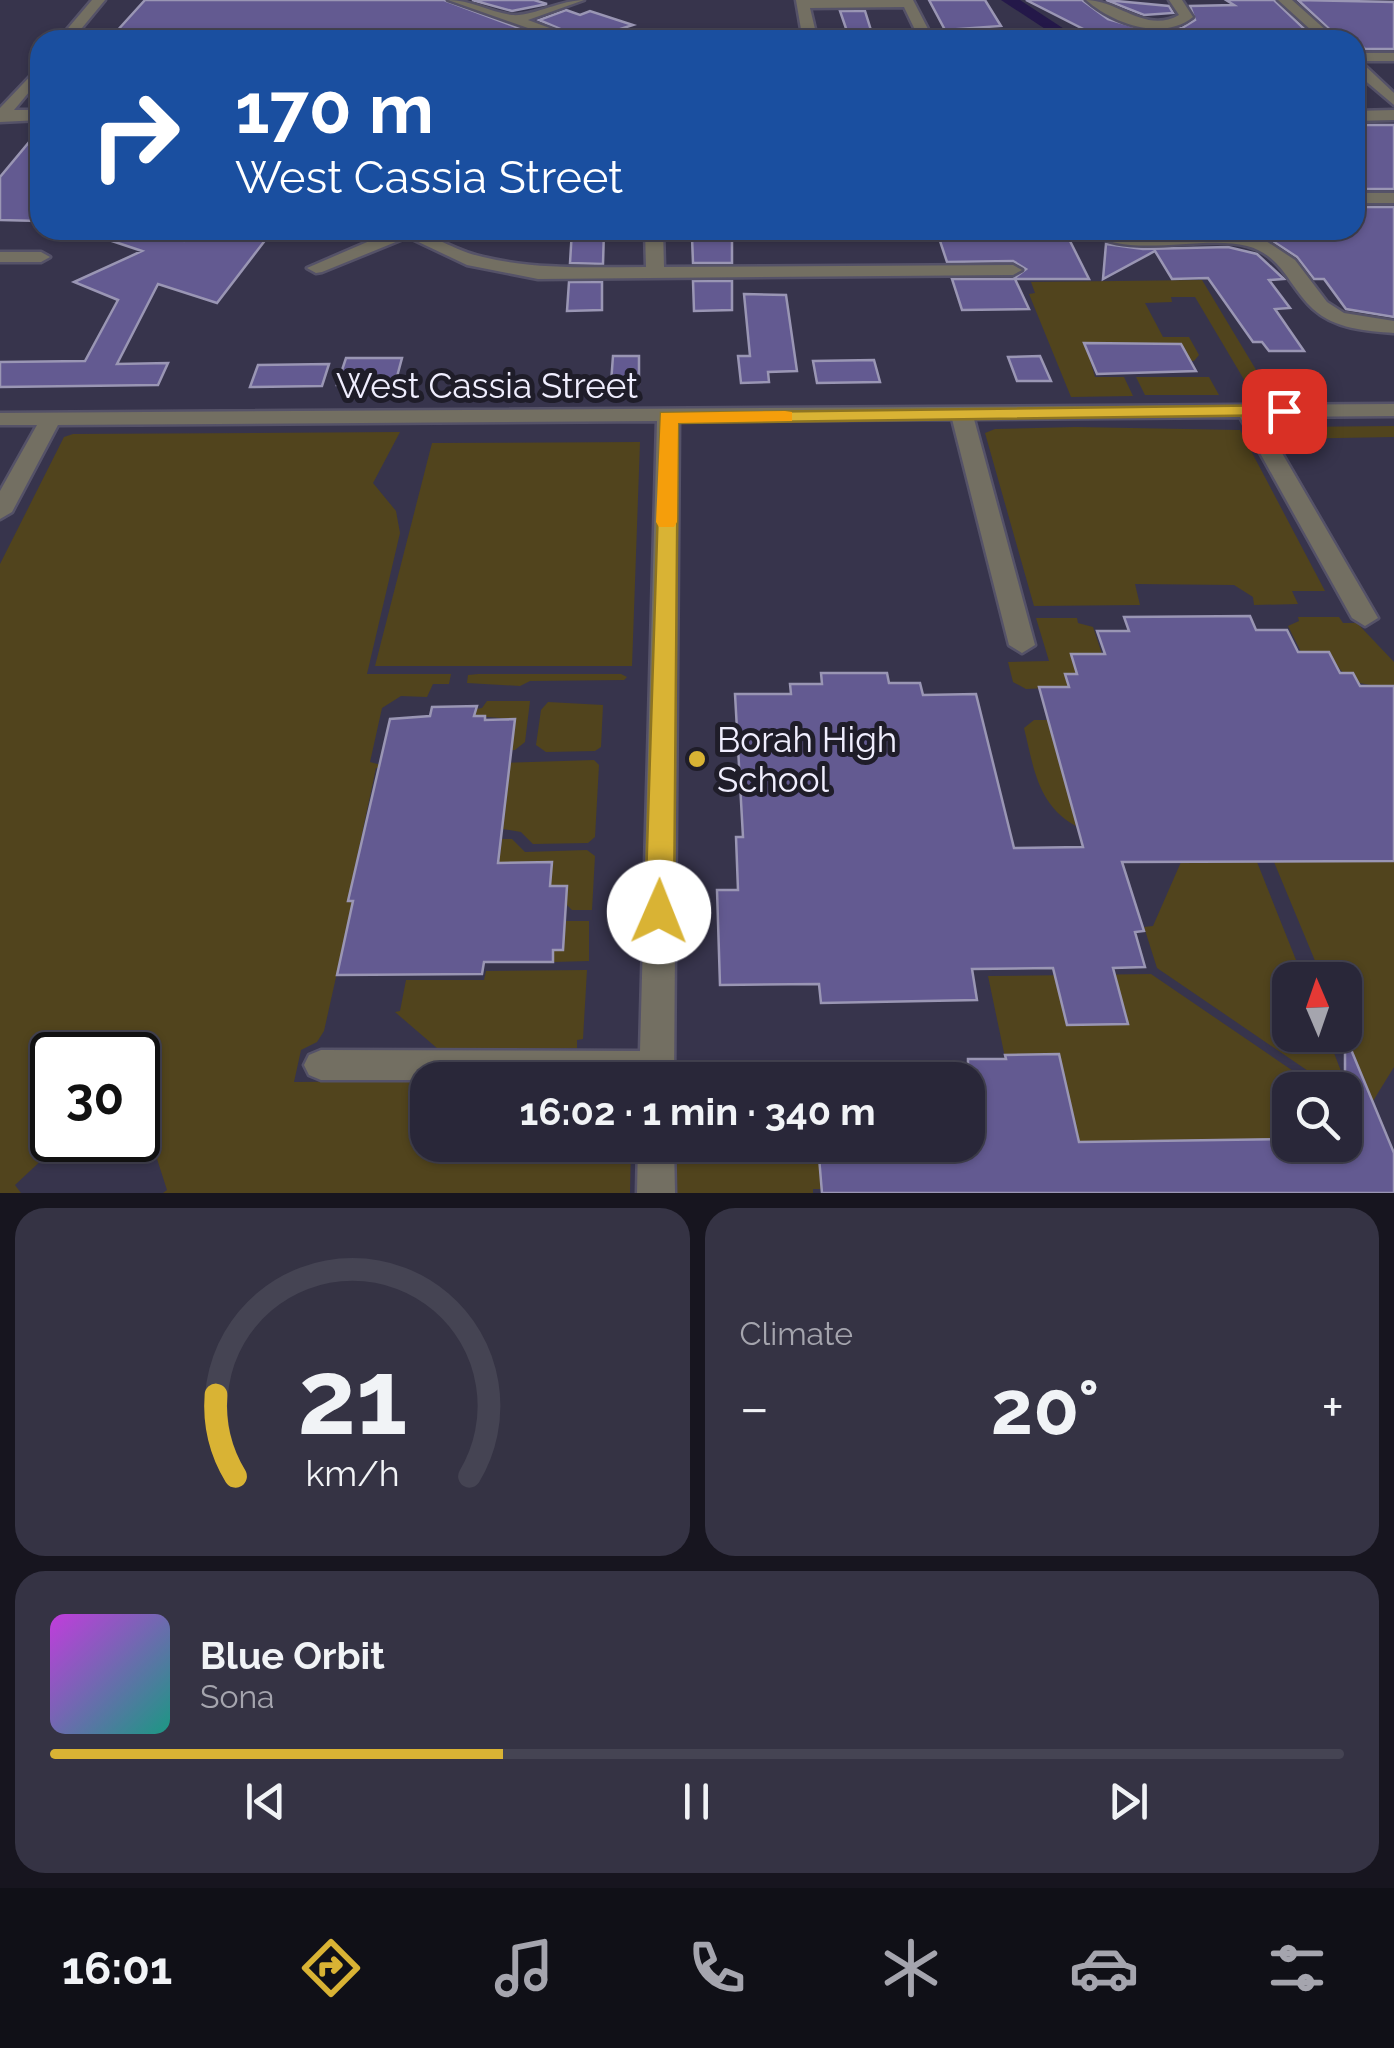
<!DOCTYPE html>
<meta charset="utf-8">
<style>
:root{--surface:#292739;--page:#353344;--text:#f1f3f6;--muted:#a5a5ae;--line:#454453;--accent:#d9b334}
body{margin:0;font-family:Raleway,sans-serif;background:var(--page);color:var(--text);height:100vh;display:flex;flex-direction:column;font-size:38px;white-space:nowrap}
*{box-sizing:border-box;margin:0}
p{font-size:32px;color:var(--muted)}
.icon{flex:none;width:55px;height:55px;fill:none;stroke:currentColor;stroke-width:2;stroke-linecap:round;stroke-linejoin:round}
.map{position:relative;height:1193px;overflow:hidden}
.panel{display:flex;flex-direction:column;gap:15px;padding:15px;background:#17151f;flex:1}
.panel>*{flex:none}
.guide{position:absolute;left:30px;top:30px;width:1335px;height:210px;border-radius:30px;box-shadow:0 2px 8px #0004,0 0 0 2px var(--line);background:#1a4fa0;color:#fff;overflow:hidden}
.needle{width:65px;rotate:358deg}
.tools{position:absolute;left:1272px;top:962px;display:grid;gap:20px}
.tools a{display:grid;place-items:center;width:90px;height:90px;border-radius:20px;background:var(--surface);box-shadow:0 2px 8px #0004,0 0 0 2px var(--line);font-size:50px}
.speed{position:absolute;left:30px;top:1032px;display:flex;gap:20px;font-size:50px;font-weight:700;text-align:center}
.speed>*{display:grid;place-content:center;width:130px;height:130px;border-radius:50%;background:var(--surface);box-shadow:0 2px 8px #0004,0 0 0 2px var(--line);line-height:1}
.speed .limit{border:5px solid #111;border-radius:15px;background:#fff;color:#111}
.pin{position:absolute;display:grid;place-items:center;width:85px;height:85px;color:#fff;margin:-42px;border-radius:20px;box-shadow:0 5px 15px #0006}
.me{position:absolute;width:110px;margin:-55px;rotate:1deg;stroke-linejoin:round;filter:drop-shadow(0 0 8px #0008)}
.turn{display:flex;align-items:center;gap:35px;height:210px;padding:0 40px;font-size:45px}
.turn .icon{width:130px;height:130px;stroke-width:2.5}
.turn b{display:block;font-size:70px;line-height:85px}
.big{font-size:75px;font-weight:700;line-height:1.1}
.panel .card{flex:1;display:flex;flex-direction:column;justify-content:center;gap:15px;min-width:0;padding:0 35px;border-radius:30px;background:var(--page)}
.panel .dial{align-items:center;gap:0}
.dial svg{height:260px;overflow:visible;fill:none;stroke:var(--line);stroke-width:7;stroke-linecap:round;text-anchor:middle}
.dial text{fill:var(--text);stroke:none}
.song{display:flex;align-items:center;gap:30px}
.cover{width:120px;height:120px;border-radius:15px;background:linear-gradient(135deg,hsl(290 70% 55%),hsl(170 70% 35%))}
.played{height:10px;border-radius:5px;background:linear-gradient(90deg,var(--accent) 35%,var(--line) 35%)}
.keys{display:flex;justify-content:space-around;direction:ltr}
.heat{display:flex;justify-content:space-between;align-items:center;font-size:55px;direction:ltr}
.panel .tiles{flex:1;display:grid;gap:15px;grid-template-columns:1fr 1fr}
.card:last-child{grid-column:span 2}
.trip{position:absolute;left:410px;top:1062px;width:575px;height:100px;border-radius:30px;background:var(--surface);box-shadow:0 2px 8px #0004,0 0 0 2px var(--line);font-weight:700;line-height:100px;text-align:center}
.menu{display:flex;height:160px;justify-content:space-around;align-items:center;background:#101017;color:var(--muted)}
.menu .icon{width:70px;height:70px}
.menu .current{color:var(--accent)}
.menu b{font-size:45px;color:var(--text)}
.map>svg:first-child{display:block}
.green{fill:#51441d}
.lines{fill:none;stroke-linecap:round;stroke-linejoin:round}
.canal{fill:#241849;fill-rule:evenodd}
.building{fill:#635a91;stroke:#9a96b4;stroke-width:2.5}
.minor-casing{stroke:#555268;stroke-width:5}
.minor{fill:#736f62;fill-rule:evenodd}
.route{fill:#d9b334;stroke:#8d7422;stroke-width:2.5}
.slow{fill:#f59e0b}
.poi-dot{fill:#d9b334;stroke:#1f1d29;stroke-width:4}
.labels{text-anchor:middle;dominant-baseline:central;stroke-width:10;stroke-linejoin:round;paint-order:stroke}
.street-label{font-size:35px;fill:#f0eefe;stroke:#1f1d29}
.poi-label{font-size:35px;fill:#f0eefe;stroke:#1f1d29;text-anchor:start}
</style>
<div class="map">
<svg width="1394" height="1193" viewBox="0 0 1394 1193">
<rect width="100%" height="100%" fill="#37344c"/>
<g class="green">
<path d="M1202,280L1270,393H1252L1195,297H1171L1172,302L1145,303L1163,337H1189L1199,355L1194,361H1190L1181,344L1085,343L1095,377H1124L1133,396L1071,397L1029,294L1035,293L1031,282Z"/>
<path d="M1136,377H1209L1219,395H1145Z"/>
<path d="M1394,426V437L1281,439L1278,433L1292,427Z"/>
<path d="M1076,427L1240,430L1325,591H1292L1298,604L1254,605L1253,597L1234,585L1135,584L1140,605L1034,606L985,433L995,429Z"/>
<path d="M400,432L373,483L396,511L400,533L367,674H451L449,684H433L427,697L401,696L382,708L370,762L389,767L376,768L348,900L353,901L324,1031L317,1042L301,1050L294,1082L427,1081L428,1145H631L630,1193H163L167,1190L141,1109L147,1094H138V1055H52V1140H63L15,1185L21,1193H0V564L64,437L73,434Z"/>
<path d="M640,442L632,666H375L432,443Z"/>
<path d="M1298,617H1339L1343,623H1357L1394,662V693L1390,686C1358,686 1344,681 1329,652H1301L1288,626L1299,621Z"/>
<path d="M1036,618H1077L1078,623L1093,627L1102,654H1072L1077,674H1065L1069,687L1026,689L1013,682L1008,662L1049,661Z"/>
<path d="M478,674H621L627,677L624,680L530,681L520,686L467,683L468,675Z"/>
<path d="M487,701H530L525,742L515,750L501,751L512,747L515,719L475,716L476,709L482,708Z"/>
<path d="M548,702L603,705L601,747L595,751L546,752L536,745L541,710Z"/>
<path d="M1034,720H1048L1080,828C1038,808 1034,769 1024,728Z"/>
<path d="M594,760L599,765L595,837L588,843L533,844L521,832L503,829L510,767L499,763Z"/>
<path d="M502,839H512L525,852L587,850L595,856L592,910H572L566,904L567,886H550L551,862L499,863Z"/>
<path d="M1394,861V1067L1373,1101L1345,1033V980H1323L1274,862Z"/>
<path d="M1181,862H1257L1304,980H1290V1035H1327L1353,1102L1345,1090H1336L1157,968L1144,927L1153,926Z"/>
<path d="M565,921H589V961L553,962V950L563,949Z"/>
<path d="M587,970L583,1039L577,1040V1048L438,1049L395,1012L400,1011L406,980H484L486,971Z"/>
<path d="M1151,974L1321,1090H1290V1139L1048,1142L1021,1134L988,976Z"/>
<path d="M796,1060L797,1080H677L687,1062Z"/>
<path d="M677,1145H818L822,1189H813V1193H677Z"/>
</g>
<g class="lines">
<path class="canal" d="M1001,0H1020L1081,40H1062Z"/>
</g>
<g class="building">
<path d="M145,0H444L551,40H333L316,31L310,35L116,32Z"/>
<path d="M472,0H534L547,4L512,11Z"/>
<path d="M929,0H985L1001,26L945,30Z"/>
<path d="M1026,0H1082L1108,19L1153,32L1182,28L1195,20L1190,6L1234,5L1226,0H1274L1316,40H1105Z"/>
<path d="M1106,0L1169,6L1173,13L1144,15Z"/>
<path d="M1298,0L1394,2V49H1365L1355,40H1341Z"/>
<path d="M566,10L580,15L590,11L633,25L586,40L539,20Z"/>
<path d="M840,11H865L874,40H850Z"/>
<rect x="1355" y="125" width="39" height="64"/>
<path d="M40,129V221L0,220V177Z"/>
<path d="M1355,207H1394V317L1346,309L1324,279H1314L1297,257L1265,236L1229,230H1355Z"/>
<path d="M91,230H152L184,241L205,230H273L217,303L158,284L117,364L168,363L158,385L0,387V362L85,361L118,300L74,282L142,251L91,234Z"/>
<path d="M572,230H604L603,264L570,263Z"/>
<path d="M1065,231L1089,279H1015L1029,309L962,310L952,279H1013L1026,269L1013,261L947,262L938,235Z"/>
<path d="M692,237H732V263H693Z"/>
<path d="M1106,244L1143,249L1228,247L1257,254L1284,279L1269,280L1290,308L1275,309L1304,351H1269L1262,342H1253L1208,278L1172,279L1155,251L1103,279Z"/>
<path d="M693,281H732V310L694,311Z"/>
<path d="M569,282H602V310L567,311Z"/>
<path d="M744,294L786,295L797,371L768,372L769,382L741,383L738,356H750Z"/>
<path d="M1084,343L1181,344L1196,371L1097,374Z"/>
<path d="M613,356H639V383H611Z"/>
<path d="M1040,356L1051,381H1017L1008,357Z"/>
<path d="M346,358H402L395,384L337,385Z"/>
<path d="M874,360L880,382L817,383L813,361Z"/>
<path d="M329,364L322,386L250,387L258,365Z"/>
<path d="M1250,616L1256,630H1287L1298,652H1329L1340,673H1353L1360,686H1394V861L1122,862L1144,931L1135,932L1145,967L1113,968L1128,1024L1067,1025L1053,968L972,969L977,1000L821,1003L819,984L720,985L717,890H738L736,837H743L735,694H791L790,684H822L821,673H887L889,683H920L923,695L976,694L1014,848L1083,847L1039,687H1069L1065,674H1077L1071,654H1105L1097,631H1129L1124,617Z"/>
<path d="M477,706L474,716H485V720L515,719L498,863L552,862L550,886H567L563,950H553V962H484L482,974L337,975L353,901H348L390,719L430,716L432,707Z"/>
<path d="M1345,1035L1394,1153V1193H822L818,1145H968V1059H1006L1005,1055L1059,1054L1079,1142L1290,1139V1145H1345Z"/>
</g>
<g class="lines">
<defs>
<g id="minor">
<path d="M92,0H105L72,40H58Z"/>
<path d="M448,0C471,0 489,12 512,15C531,17 561,0 584,0L528,20L582,40H562Z"/>
<path d="M796,0H913L928,29L916,32L904,7L810,8L815,29L809,40H795L801,29Z"/>
<path d="M1086,0C1118,0 1146,34 1179,15L1169,0H1182L1193,17C1162,42 1112,23 1086,0Z"/>
<path d="M1278,0H1292L1337,40H1322Z"/>
<path d="M1355,53H1394V61H1360L1394,93V105L1355,72Z"/>
<path d="M40,66V79L14,110H40V120L0,122V108Z"/>
<path d="M1394,110V120L1355,121V111Z"/>
<rect x="1355" y="193" width="39" height="10"/>
<path d="M395,230C432,230 449,250 483,257C537,270 591,267 646,267L645,230H663L664,267L1013,265L1022,270L1013,275L538,279L467,265L408,237L322,272L316,273L307,268Z"/>
<path d="M1087,230L1217,232L1263,239L1295,260L1327,302L1344,313L1394,321V333C1366,331 1335,329 1313,309C1289,287 1282,255 1247,246C1202,234 1125,261 1087,230Z"/>
<path d="M0,252H41L50,257L41,262H0Z"/>
<path d="M1394,404V416L1261,417L1378,618L1365,626L1352,618L1240,417L974,419L1035,645L1022,653L1009,645L952,419L679,421L674,1080H321L309,1075L304,1065L309,1055L321,1050L640,1051L657,421L58,425L12,512L0,519V491L37,425H0V413Z"/>
<path d="M638,1145H674L675,1193H637Z"/>
</g>
</defs>
<use href="#minor" class="minor-casing"/>
<use href="#minor" class="minor"/>
</g>
<path class="route" d="M1284,405L1291,407V415L678,423L674,912L669,920L659,924L649,920L645,912L661,413Z"/>
<path class="slow" d="M785,411L792,412V421L678,423L677,522L674,527H659L656,522L661,413Z"/>
<circle class="poi-dot" cx="697" cy="759" r="10"/>
<g class="labels">
<g class="street-label">
<text x="487" y="385">West Cassia Street</text>
</g>
<g class="poi-label">
<text x="717" y="739">Borah High<tspan x="717" dy="40">School</tspan></text>
</g>
</g>
</svg>
<div class="tools">
<a><svg class="needle" viewBox="-14 -14 28 28"><path d="M0-13l5 13h-10z" fill="#e53935"/><path d="M0 13l5-13h-10z" fill="#a5a5ae"/></svg></a>
<a><svg class="icon" aria-label="search" viewBox="0 0 24 24"><circle cx="10" cy="10" r="6"/><path d="M15 15l6 6"/></svg></a>
</div>
<div class="speed"><div class="limit">30</div></div>
<div class="pin" style="left:1284px;top:411px;background:#d93025"><svg class="icon" aria-label="arrive" viewBox="0 0 24 24"><path d="M6 21V4h12l-3 4 3 4H6"/></svg></div>
<svg class="me" style="left:659px;top:912px" viewBox="-20 -20 40 40"><circle r="19" fill="#fff"/><path d="M0-13L10 11 0 6-10 11z" fill="#d9b334"/></svg>
<div class="trip">16:02 · 1 min · 340 m</div>
<div class="guide">
<div class="turn"><svg class="icon" aria-label="right" viewBox="0 0 24 24"><path d="M7 20v-9h11M14 6l5 5-5 5"/></svg><div><b>170 m</b>West Cassia Street</div></div>
</div>
</div>
<section class="panel">
<div class="tiles">
<div class="card dial"><svg viewBox="0 0 100 80">
<path d="M14 69A42 42 0 1 1 86 69"/>
<path d="M14 69A42 42 0 0 1 8 44" stroke="#d9b334"/>
<text x="50" y="56" font-size="32" font-weight="700">21</text>
<text x="50" y="72" font-size="11">km/h</text>
</svg></div>
<div class="card"><p>Climate</p>
<div class="heat"><a>−</a><b class="big">20°</b><a>+</a></div>
</div>
<div class="card">
<div class="song"><i class="cover"></i><div><b>Blue Orbit</b><p>Sona</p></div></div>
<div class="played"></div>
<div class="keys"><svg class="icon" aria-label="previous" viewBox="0 0 24 24"><path d="M18 5L8 12l10 7zM5 5v14"/></svg><svg class="icon" aria-label="pause" viewBox="0 0 24 24"><path d="M8 5v14M16 5v14"/></svg><svg class="icon" aria-label="next" viewBox="0 0 24 24"><path d="M6 5l10 7-10 7zM19 5v14"/></svg></div>
</div>
</div>
</section>
<nav class="menu">
<b>16:01</b>
<svg class="icon current" aria-label="directions" viewBox="0 0 24 24"><path d="M12 3l9 9-9 9-9-9zM9 14v-3h6M13 9l2 2-2 2"/></svg>
<svg class="icon" aria-label="music" viewBox="0 0 24 24"><path d="M9 18V5l10-2v13"/><circle cx="6" cy="18" r="3"/><circle cx="16" cy="16" r="3"/></svg>
<svg class="icon" aria-label="phone" viewBox="0 0 24 24"><path d="M5 4h4l2 5-3 2q2 4 5 5l2-3 5 2v4C11 20 4 13 5 4z"/></svg>
<svg class="icon" aria-label="climate" viewBox="0 0 24 24"><path d="M12 3v18M4 7l16 10M4 17L20 7"/></svg>
<svg class="icon" aria-label="car" viewBox="0 0 24 24"><path d="M5 17H2v-5l4-1 3-4h7l3 4 3 1v5h-3M9 17h6M6 11h13"/><circle cx="7" cy="17" r="2"/><circle cx="17" cy="17" r="2"/></svg>
<svg class="icon" aria-label="filters" viewBox="0 0 24 24"><path d="M4 7h16M4 17h16"/><circle cx="9" cy="7" r="2"/><circle cx="15" cy="17" r="2"/></svg>
</nav>
